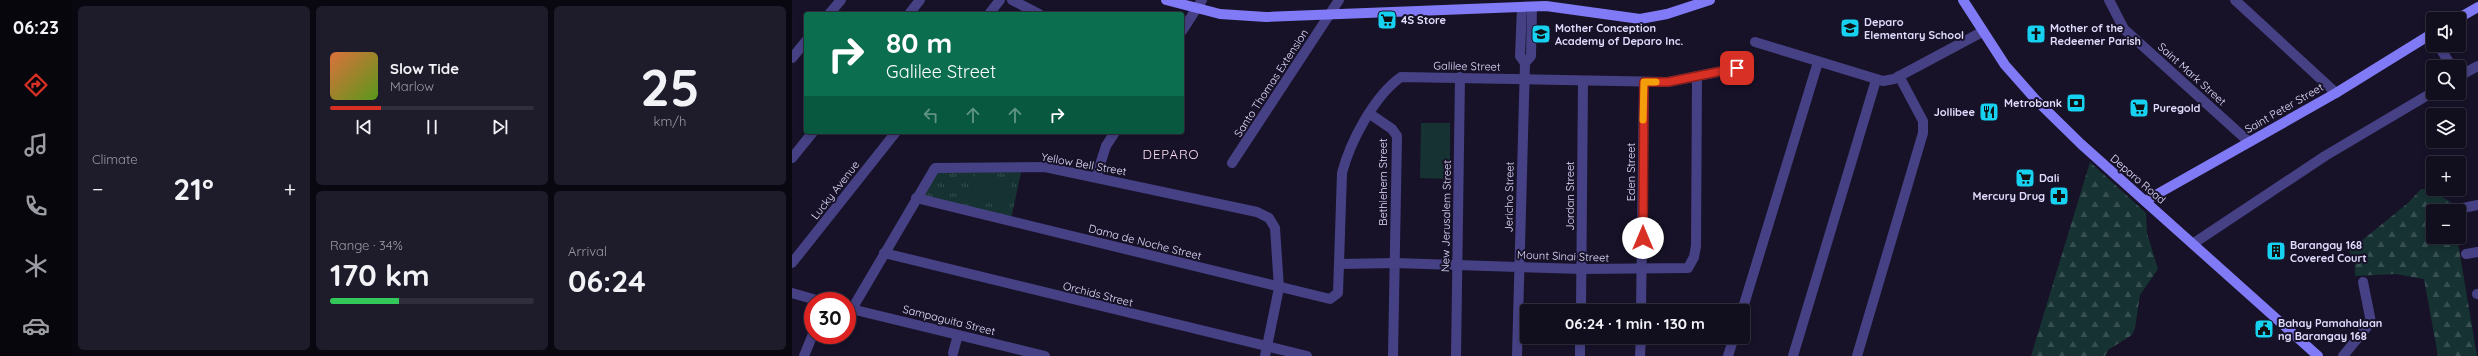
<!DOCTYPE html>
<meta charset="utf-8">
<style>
:root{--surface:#110e1e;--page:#1e1c2b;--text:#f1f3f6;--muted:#9c9ca4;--line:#302e3c;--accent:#d93025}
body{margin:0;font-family:Quicksand,sans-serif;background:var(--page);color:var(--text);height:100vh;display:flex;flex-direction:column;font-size:15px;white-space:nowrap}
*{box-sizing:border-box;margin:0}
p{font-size:13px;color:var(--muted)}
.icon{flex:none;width:22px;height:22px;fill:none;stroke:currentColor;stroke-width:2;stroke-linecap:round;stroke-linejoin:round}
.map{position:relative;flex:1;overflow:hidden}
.details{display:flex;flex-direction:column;gap:6px;padding:6px;background:#090810;width:720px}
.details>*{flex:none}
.guide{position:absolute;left:12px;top:12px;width:380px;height:122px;border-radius:4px;box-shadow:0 2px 6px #0003,0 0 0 1px var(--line);background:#0b6e4f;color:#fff;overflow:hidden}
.buttons{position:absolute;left:1634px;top:12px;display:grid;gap:8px}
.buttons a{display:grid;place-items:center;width:40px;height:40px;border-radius:4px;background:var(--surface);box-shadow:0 2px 6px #0003,0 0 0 1px var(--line);font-size:20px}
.speed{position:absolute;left:12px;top:292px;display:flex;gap:8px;font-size:20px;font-weight:700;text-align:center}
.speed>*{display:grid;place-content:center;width:52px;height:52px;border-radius:50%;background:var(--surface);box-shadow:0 2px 6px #0003,0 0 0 1px var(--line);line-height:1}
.speed .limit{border:6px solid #d22;background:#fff;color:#111}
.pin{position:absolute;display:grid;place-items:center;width:34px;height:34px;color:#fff;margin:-17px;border-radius:8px;box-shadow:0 2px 6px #0006}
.me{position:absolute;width:44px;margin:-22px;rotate:0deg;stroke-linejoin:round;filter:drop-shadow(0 0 3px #0008)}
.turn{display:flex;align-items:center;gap:14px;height:84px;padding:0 16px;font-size:18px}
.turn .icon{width:52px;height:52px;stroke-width:2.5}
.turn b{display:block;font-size:28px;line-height:34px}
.lanes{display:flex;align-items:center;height:38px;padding:0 16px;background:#0003;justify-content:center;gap:20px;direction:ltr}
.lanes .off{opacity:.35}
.big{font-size:30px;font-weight:700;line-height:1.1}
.details .card{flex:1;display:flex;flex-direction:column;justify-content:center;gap:6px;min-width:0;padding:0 14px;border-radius:6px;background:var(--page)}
.details .dial{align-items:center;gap:0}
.dial b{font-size:52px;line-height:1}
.song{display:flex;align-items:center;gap:12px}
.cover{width:48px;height:48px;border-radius:6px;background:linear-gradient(135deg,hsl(20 70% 55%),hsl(90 70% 35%))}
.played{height:4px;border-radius:2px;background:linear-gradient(90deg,var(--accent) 25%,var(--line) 25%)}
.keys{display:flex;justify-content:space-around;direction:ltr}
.heat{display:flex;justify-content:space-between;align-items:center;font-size:22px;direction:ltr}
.charge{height:6px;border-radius:3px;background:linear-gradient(90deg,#34c759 34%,var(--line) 0)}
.details .tiles{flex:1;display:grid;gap:6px;grid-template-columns:repeat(3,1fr)}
.card:first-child{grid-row:span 2}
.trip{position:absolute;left:728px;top:304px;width:230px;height:40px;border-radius:4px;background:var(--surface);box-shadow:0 2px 6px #0003,0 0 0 1px var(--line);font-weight:700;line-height:40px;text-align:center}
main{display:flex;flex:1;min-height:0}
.menu{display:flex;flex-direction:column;width:72px;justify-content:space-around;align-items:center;background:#07060c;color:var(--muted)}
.menu .icon{width:28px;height:28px}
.menu .selected{color:var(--accent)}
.menu b{font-size:18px;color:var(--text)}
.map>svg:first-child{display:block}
.grass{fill:url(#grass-tufts)}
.forest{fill:url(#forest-firs)}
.pitch{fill:#163232}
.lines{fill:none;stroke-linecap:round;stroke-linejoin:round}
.street{stroke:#464184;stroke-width:10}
.secondary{stroke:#817af6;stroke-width:10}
.route-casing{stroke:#8d1f18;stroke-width:10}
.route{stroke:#d93025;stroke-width:7}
.slow{stroke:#f59e0b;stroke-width:7}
.labels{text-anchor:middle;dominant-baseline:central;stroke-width:4;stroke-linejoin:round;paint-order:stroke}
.poi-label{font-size:11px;font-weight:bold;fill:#e1dcfd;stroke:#171228;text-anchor:start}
.street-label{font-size:11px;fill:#e1dcfd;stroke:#171228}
.quarter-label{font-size:13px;letter-spacing:1px;fill:#fddef0;stroke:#171228}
</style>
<main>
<nav class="menu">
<b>06:23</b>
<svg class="icon selected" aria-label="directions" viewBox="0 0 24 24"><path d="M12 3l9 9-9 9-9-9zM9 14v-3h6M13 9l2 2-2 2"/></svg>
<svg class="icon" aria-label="music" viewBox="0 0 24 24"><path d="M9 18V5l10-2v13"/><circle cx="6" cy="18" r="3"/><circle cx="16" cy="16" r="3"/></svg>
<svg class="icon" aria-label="phone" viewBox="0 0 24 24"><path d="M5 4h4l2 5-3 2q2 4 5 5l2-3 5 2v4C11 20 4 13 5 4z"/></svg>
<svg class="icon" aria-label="climate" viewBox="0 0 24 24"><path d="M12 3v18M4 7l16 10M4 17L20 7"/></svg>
<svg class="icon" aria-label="car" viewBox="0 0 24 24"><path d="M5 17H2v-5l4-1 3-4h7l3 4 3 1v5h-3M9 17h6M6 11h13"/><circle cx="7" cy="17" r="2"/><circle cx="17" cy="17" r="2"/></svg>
</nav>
<section class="details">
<div class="tiles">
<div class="card"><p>Climate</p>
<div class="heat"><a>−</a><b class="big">21°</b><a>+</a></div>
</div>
<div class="card">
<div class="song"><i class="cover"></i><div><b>Slow Tide</b><p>Marlow</p></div></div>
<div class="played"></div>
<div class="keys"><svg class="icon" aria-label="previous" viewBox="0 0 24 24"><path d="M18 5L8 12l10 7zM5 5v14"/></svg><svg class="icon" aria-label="pause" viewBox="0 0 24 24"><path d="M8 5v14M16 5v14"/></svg><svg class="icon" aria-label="next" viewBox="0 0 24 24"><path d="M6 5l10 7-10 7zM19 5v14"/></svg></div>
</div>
<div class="card dial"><b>25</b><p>km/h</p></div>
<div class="card"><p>Range · 34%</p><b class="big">170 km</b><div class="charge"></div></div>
<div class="card"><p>Arrival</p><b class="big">06:24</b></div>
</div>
</section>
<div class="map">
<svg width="1686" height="356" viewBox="0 0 1686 356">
<defs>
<pattern id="grass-tufts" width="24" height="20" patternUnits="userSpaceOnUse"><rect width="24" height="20" fill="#163232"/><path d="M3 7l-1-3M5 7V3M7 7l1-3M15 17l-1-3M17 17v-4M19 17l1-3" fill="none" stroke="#384f51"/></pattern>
<pattern id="forest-firs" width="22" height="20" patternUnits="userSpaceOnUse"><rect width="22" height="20" fill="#163232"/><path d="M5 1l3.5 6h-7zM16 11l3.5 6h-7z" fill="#384f51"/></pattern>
</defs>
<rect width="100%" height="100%" fill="#171228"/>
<path class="grass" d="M230,168L219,219L126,197L143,169Z"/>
<g class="forest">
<path d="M1298,162L1354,213L1355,233L1366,269L1348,295L1343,328L1340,335L1316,350L1313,356H1239Z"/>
<path d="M1629,189H1635L1659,202L1661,211H1641V237H1665L1685,356H1646L1632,279L1603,274L1563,276V261L1557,251L1616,203Z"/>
</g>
<g class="pitch">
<path d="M629,123H658V179L628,178Z"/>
<path d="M184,171L220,180L214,206L178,197Z"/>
</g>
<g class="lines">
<g class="street">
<path d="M220,0L247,14"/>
<path d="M1317,0L1332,29L1457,142"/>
<path d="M1443,0L1544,93"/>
<path d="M37,14L49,0"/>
<path d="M117,14L128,0"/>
<path d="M197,14L208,0"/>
<path d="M390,31L410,0"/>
<path d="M963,42L1091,81L1102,79L1190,32"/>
<path d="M1646,45L1660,67"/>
<path d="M0,58L14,41"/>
<path d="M733,63L739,56L740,7"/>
<path d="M1667,76L1686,66"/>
<path d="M578,114L600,129L605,136L601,356"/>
<path d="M0,158L21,132"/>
<path d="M440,163L547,0"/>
<path d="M304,177L314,146L323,132"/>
<path d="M124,198L538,299L546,293L550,173C558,142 582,96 609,77L876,82L945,68"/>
<path d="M1666,209L1686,205"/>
<path d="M1402,243L1533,156L1641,92"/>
<path d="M92,253L515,356"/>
<path d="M1674,254L1686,252"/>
<path d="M0,263L104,132"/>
<path d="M548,264L603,263L790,269L896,268L902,257L904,246L905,77"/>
<path d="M0,293L28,301"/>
<path d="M1685,294H1686"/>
<path d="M55,308L253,356"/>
<path d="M60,309L143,168L253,167L465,212L477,218L483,228L487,288L473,356"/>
<path d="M789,311L791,81"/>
<path d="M849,311L852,82"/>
<path d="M950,311L1026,62"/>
<path d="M161,353L166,335"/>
<path d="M12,356L21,334"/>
<path d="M664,356L668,77"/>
<path d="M725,356L733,63L728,56L730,7"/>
<path d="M788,356V337"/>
<path d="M848,356L849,337"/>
<path d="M936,356L942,337"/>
<path d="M1001,356L1084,80"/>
<path d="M1065,356L1131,133V121L1107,76"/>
<path d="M1551,356L1579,322L1571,282"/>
</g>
<g class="secondary">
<path d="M374,0L428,14L474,17L754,6L848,19L875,14L918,0"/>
<path d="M1171,0L1213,65L1244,100L1289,144L1526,356"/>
<path d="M1665,19L1686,7"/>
<path d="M1353,201L1544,93L1641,33"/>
</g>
</g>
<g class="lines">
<defs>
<path id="route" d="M851,238L852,82H876L945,68"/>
</defs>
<use href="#route" class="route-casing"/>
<use href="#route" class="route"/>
<path class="slow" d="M851,120L852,82H864"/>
</g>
<defs>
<symbol id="supermarket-square" viewBox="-11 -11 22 22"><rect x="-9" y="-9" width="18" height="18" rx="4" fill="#16d1ef" stroke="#171228"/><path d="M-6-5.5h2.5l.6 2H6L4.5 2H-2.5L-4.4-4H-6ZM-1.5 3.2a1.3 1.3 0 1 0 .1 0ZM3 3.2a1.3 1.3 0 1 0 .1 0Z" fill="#111"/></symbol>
<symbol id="school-square" viewBox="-11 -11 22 22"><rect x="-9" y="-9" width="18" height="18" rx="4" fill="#16d1ef" stroke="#171228"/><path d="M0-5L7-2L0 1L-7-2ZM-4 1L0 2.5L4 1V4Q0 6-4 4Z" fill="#111"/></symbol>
<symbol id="church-square" viewBox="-11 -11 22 22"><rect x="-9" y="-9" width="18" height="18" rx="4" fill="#16d1ef" stroke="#171228"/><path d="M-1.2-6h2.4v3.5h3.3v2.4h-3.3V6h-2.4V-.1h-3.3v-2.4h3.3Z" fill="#111"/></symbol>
<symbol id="bank-square" viewBox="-11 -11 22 22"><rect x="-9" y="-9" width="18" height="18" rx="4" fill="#16d1ef" stroke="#171228"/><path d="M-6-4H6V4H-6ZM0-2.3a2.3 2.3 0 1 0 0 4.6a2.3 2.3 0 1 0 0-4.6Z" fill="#111"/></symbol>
<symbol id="restaurant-square" viewBox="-11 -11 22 22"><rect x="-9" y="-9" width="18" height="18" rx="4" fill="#16d1ef" stroke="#171228"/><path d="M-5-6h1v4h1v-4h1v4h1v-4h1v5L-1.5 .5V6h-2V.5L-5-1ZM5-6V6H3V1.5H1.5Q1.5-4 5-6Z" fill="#111"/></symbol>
<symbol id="pharmacy-square" viewBox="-11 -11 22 22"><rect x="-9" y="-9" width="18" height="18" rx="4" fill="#16d1ef" stroke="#171228"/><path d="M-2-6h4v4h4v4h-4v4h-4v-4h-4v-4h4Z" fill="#111"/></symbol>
<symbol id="building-square" viewBox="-11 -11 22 22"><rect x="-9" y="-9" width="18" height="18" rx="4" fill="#16d1ef" stroke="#171228"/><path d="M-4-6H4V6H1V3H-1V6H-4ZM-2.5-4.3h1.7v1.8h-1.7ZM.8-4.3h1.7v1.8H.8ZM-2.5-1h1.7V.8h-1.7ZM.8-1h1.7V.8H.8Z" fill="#111"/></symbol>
<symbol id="civic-square" viewBox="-11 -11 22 22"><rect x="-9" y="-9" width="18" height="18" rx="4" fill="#16d1ef" stroke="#171228"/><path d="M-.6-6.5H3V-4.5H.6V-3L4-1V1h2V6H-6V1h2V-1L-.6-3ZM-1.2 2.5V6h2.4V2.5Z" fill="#111"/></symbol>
</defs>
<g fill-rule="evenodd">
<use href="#supermarket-square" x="584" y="9" width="22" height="22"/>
<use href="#school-square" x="1047" y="17" width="22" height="22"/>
<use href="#school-square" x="738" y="23" width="22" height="22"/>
<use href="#church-square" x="1233" y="23" width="22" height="22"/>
<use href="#bank-square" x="1273" y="92" width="22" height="22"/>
<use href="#supermarket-square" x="1336" y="97" width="22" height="22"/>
<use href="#restaurant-square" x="1186" y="101" width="22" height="22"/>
<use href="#supermarket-square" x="1222" y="167" width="22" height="22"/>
<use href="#pharmacy-square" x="1256" y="185" width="22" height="22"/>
<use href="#building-square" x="1473" y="240" width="22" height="22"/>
<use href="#civic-square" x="1461" y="318" width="22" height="22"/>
</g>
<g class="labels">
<g class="poi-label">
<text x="609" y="20">4S Store</text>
<text x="1072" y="22">Deparo<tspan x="1072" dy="13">Elementary School</tspan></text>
<text x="763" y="28">Mother Conception<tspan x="763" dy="13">Academy of Deparo Inc.</tspan></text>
<text x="1258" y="28">Mother of the<tspan x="1258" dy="13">Redeemer Parish</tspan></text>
<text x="1270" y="103" text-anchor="end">Metrobank</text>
<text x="1361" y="108">Puregold</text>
<text x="1183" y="112" text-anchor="end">Jollibee</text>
<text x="1247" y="178">Dali</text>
<text x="1253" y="196" text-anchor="end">Mercury Drug</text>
<text x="1498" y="245">Barangay 168<tspan x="1498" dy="13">Covered Court</tspan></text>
<text x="1486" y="323">Bahay Pamahalaan<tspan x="1486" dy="13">ng Barangay 168</tspan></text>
</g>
<g class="street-label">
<text transform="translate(675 66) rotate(1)">Galilee Street</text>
<text transform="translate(1400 74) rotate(42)">Saint Mark Street</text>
<text transform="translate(479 83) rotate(-57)">Santo Thomas Extension</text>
<text transform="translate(1492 108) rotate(-30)">Saint Peter Street</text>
<text transform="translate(292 164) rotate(10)">Yellow Bell Street</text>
<text transform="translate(839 172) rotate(-90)">Eden Street</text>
<text transform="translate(1346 179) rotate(41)">Deparo Road</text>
<text transform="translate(591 182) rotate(-90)">Bethlehem Street</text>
<text transform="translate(43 190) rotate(-52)">Lucky Avenue</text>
<text transform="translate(778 196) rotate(-90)">Jordan Street</text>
<text transform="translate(717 197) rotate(-89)">Jericho Street</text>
<text transform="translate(654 216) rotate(-89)">New Jerusalem Street</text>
<text transform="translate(353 242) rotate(14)">Dama de Noche Street</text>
<text transform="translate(771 256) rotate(2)">Mount Sinai Street</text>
<text transform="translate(306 294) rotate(14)">Orchids Street</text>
<text transform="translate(157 320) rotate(14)">Sampaguita Street</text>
</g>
<g class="quarter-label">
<text x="379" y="154">DEPARO</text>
</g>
</g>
</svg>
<div class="buttons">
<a><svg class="icon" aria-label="sound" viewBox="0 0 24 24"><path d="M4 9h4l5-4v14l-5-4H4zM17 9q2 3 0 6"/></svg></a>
<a><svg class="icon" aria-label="search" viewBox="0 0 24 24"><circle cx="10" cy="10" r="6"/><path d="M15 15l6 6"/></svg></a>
<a><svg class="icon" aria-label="layers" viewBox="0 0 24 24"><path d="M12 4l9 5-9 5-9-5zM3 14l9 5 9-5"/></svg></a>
<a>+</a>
<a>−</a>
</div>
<div class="speed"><div class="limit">30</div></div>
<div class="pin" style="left:945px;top:68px;background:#d93025"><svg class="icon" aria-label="arrive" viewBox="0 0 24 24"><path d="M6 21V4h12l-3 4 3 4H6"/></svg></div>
<svg class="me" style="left:851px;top:238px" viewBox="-20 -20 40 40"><circle r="19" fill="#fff"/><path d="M0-13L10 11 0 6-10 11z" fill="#d93025"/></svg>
<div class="trip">06:24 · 1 min · 130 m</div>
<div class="guide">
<div class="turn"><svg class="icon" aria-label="right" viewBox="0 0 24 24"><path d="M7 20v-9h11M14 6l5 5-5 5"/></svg><div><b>80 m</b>Galilee Street</div></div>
<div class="lanes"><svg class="icon off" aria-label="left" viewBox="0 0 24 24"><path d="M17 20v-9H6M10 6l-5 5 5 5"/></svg><svg class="icon off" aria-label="ahead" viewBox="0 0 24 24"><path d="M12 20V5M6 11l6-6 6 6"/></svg><svg class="icon off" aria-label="ahead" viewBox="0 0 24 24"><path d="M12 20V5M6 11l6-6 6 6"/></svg><svg class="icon" aria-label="right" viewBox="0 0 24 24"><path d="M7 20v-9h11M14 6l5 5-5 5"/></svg></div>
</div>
</div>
</main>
